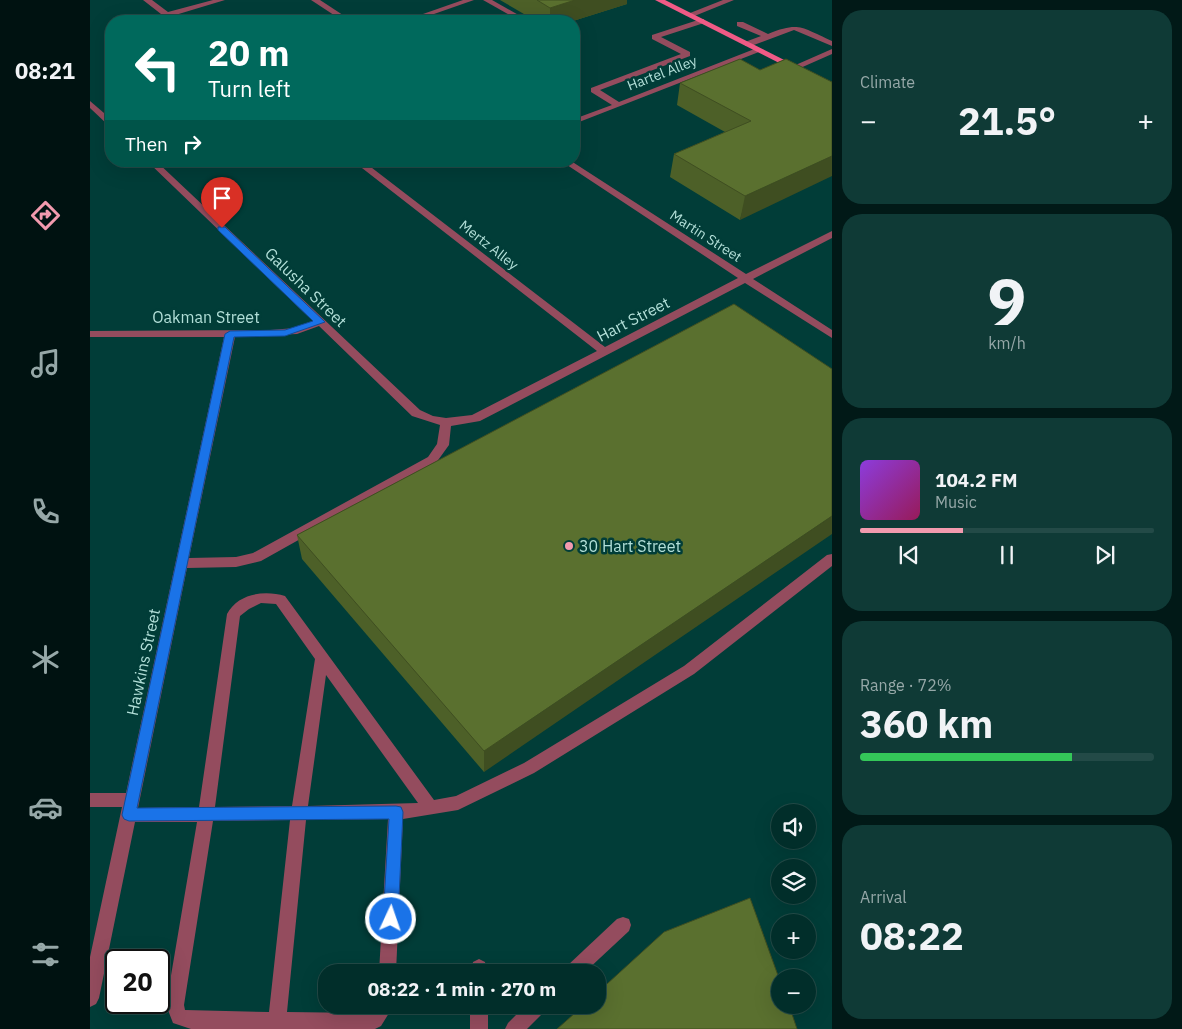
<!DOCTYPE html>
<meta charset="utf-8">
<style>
:root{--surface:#012e2a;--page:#0f3a36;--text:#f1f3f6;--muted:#96a8a8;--line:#234a47;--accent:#f29aae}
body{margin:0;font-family:"IBM Plex Sans",sans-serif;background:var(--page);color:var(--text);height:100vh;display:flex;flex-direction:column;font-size:19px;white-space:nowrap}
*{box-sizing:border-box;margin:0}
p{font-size:16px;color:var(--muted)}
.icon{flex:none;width:28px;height:28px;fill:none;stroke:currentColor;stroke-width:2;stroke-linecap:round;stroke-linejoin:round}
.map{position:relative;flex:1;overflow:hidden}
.side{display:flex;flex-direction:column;gap:10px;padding:10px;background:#011917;width:350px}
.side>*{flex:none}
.banner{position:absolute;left:15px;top:15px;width:475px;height:152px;border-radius:20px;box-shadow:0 5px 20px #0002,0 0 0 1px var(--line);background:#00695c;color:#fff;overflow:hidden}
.fabs{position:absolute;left:681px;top:804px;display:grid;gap:10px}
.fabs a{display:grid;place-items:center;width:45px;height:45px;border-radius:50%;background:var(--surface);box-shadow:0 5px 20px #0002,0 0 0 1px var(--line);font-size:25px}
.speed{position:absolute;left:15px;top:949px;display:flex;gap:10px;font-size:25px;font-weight:700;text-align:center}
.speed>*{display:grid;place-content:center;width:65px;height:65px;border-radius:50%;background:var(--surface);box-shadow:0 5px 20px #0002,0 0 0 1px var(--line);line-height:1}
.speed .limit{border:2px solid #111;border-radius:8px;background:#fff;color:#111}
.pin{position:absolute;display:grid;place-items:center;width:42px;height:42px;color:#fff;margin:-51px -21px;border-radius:50% 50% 50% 0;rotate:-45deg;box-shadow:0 0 5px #0007}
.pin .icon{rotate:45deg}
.me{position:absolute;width:55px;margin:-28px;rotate:3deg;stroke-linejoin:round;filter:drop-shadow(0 0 4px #0008)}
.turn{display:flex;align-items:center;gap:18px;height:105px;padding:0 20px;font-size:22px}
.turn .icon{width:65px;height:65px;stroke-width:2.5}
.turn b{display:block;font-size:35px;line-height:42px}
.then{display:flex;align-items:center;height:48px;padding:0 20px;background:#0003;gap:10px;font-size:19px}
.big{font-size:38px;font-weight:700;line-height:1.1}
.side .card{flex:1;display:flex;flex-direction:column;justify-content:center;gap:8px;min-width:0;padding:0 18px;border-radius:20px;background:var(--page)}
.side .dial{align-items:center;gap:0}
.dial b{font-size:65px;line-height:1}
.song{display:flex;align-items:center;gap:15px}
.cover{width:60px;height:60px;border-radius:8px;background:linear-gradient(135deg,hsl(270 70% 55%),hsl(330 70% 35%))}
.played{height:5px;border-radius:2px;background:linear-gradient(90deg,var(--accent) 35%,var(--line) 35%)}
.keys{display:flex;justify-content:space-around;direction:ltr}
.heat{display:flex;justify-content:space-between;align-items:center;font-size:28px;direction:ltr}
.charge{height:8px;border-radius:4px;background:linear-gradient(90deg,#34c759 72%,var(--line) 0)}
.trip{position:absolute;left:228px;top:964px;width:288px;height:50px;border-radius:20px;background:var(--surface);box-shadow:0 5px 20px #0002,0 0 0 1px var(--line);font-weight:700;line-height:50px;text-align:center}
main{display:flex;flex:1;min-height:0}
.dock{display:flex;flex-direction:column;width:90px;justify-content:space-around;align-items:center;background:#001211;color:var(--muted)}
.dock .icon{width:35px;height:35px}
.dock .on{color:var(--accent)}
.dock b{font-size:22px;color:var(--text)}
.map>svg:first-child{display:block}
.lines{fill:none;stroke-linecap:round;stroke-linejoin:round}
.minor{fill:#944c5e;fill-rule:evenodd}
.major{fill:#f05a86;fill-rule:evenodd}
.wall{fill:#4d6028}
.shaded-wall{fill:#3f4e21}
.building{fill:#5a702f;stroke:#3f4e21}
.route{fill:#1a73e8;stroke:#114b97}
.poi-dot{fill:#f29aae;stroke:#013d38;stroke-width:2}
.labels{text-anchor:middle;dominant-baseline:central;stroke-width:5;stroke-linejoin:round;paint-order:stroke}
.far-street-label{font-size:14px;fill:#b2dfd8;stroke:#013d38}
.street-label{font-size:16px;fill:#b2dfd8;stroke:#013d38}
.poi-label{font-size:16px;fill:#b2dfd8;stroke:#013d38;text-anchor:start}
</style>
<main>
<nav class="dock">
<b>08:21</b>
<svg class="icon on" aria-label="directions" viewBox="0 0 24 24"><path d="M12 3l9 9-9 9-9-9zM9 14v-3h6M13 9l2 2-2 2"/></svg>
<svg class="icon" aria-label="music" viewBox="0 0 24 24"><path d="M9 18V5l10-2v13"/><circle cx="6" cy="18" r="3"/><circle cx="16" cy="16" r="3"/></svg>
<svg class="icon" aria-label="phone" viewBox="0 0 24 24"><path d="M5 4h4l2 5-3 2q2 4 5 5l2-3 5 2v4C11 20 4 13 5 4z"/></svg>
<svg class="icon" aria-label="climate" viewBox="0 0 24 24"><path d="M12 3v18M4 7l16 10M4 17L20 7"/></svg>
<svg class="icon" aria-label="car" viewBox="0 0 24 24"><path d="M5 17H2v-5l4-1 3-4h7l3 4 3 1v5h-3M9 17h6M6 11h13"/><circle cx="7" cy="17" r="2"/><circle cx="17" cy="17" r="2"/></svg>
<svg class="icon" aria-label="filters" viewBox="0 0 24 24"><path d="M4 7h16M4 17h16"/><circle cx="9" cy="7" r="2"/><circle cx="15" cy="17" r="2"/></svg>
</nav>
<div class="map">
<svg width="742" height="1029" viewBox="0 0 742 1029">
<rect width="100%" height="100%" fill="#013d38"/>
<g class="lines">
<g class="minor">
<path d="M53,0H62L78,12L123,0H135L82,16L86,21H80Z"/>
<path d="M221,0H230L262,21H253Z"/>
<path d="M373,0H384L324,21H313Z"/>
<path d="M393,0H402L439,21H430Z"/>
<path d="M633,0H644L602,17L595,15Z"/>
<path d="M611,19H614V23L571,37L600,52V56L510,90L529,102L667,48L674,50L484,124V119L522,105L501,92V88L591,54L562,39V35Z"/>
<path d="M647,22H653L678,34C710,21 712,28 742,41V46L704,30L661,46H655V42L671,36L647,26Z"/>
<path d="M742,49V54L708,69L701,67Z"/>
<path d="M0,101L21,119V125H18L0,108Z"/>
<path d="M57,161H66L330,410L343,416L356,418L382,415L507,351L263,161H273L515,347L648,278L471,161H481L656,274L742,231V238L663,279L742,330V338L655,283L390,421L361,426L359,445L346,463L171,561L146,567L97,568L48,808L109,807L137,614C148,593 175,590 195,596L344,800L366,796L434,763L594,666L737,555L742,554V566L604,674L444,773L368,810L313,819L306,972H289L298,819L216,820L197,1012L274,1013L280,1012L285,1005H304L291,1026L285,1029H101L83,1023L76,1005L107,822H45L9,998L6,1004L0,1007V957L32,807H0V793H36L134,337H0V331L180,330L205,328L223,321ZM229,326L322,416L350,425L347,444L338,457L163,553L146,557L99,558L145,337L207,334ZM171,603L186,604L225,659L202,806L125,807L150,616L159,609ZM236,675L328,803L218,806ZM200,820L179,1012L95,1010L94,1005L123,821Z"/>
<path d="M533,917L539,919L541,925L539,931L495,972H475L477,966L527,919Z"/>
<path d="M389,959L395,962L397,972H381L383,962Z"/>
<rect x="380" y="1005" width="18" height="24"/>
<path d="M436,1005H458L455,1011L437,1029H415L418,1023Z"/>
</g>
<path class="major" d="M565,0H575L710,68L703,70Z"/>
</g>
<g class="wall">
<path d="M410,0H537V4L483,21H446Z"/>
<path d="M696,59L650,220L580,177L584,154L635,132L587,105L590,83L670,70Z"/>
<path d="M644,304L394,772L212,559L207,535Z"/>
</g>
<g class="shaded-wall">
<path d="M485,0H537V4L483,21H460V8Z"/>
<path d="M742,156V176L650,220L655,196Z"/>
<path d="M742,516V534L394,772V751Z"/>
</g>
<g class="building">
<path d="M447,0H485L460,8Z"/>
<path d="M650,59L670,70L696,59L742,82V156L655,196L584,154L661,121L590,83Z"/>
<path d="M644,304L742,369V516L394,751L207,535Z"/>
<path d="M660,898L690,981V1005H699L707,1029H467L494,1005H506V994L574,932Z"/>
</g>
<path class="route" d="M128,227H135L235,322L195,336L144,337L47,808L306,806L311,807L313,812L308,919L306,924L301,927L296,924L293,919L299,819L39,821L34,819L32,815L135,334L140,331L195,330L223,321L128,230Z"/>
<circle class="poi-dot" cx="479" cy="546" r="5"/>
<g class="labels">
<g class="far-street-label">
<text transform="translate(572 73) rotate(-21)">Hartel Alley</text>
<text transform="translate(616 236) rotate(33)">Martin Street</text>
<text transform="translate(399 245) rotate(38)">Mertz Alley</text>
</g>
<g class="street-label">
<text transform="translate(216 287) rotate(44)">Galusha Street</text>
<text x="116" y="317">Oakman Street</text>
<text transform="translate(543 319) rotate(-27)">Hart Street</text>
<text transform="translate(53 662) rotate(-78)">Hawkins Street</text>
</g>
<g class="poi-label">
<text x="489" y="546">30 Hart Street</text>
</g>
</g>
</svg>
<div class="fabs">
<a><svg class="icon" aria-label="sound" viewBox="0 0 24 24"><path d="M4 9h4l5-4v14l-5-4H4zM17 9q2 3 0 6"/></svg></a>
<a><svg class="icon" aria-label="layers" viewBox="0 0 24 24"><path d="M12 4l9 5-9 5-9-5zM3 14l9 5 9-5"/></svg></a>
<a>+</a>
<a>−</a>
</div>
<div class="speed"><div class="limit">20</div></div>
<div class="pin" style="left:132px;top:228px;background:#d93025"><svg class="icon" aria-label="arrive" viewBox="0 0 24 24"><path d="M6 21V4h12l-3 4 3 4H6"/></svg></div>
<svg class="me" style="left:301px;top:919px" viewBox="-20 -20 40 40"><circle r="17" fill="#1a73e8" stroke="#fff" stroke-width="3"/><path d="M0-11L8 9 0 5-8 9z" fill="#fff"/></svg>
<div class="trip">08:22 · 1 min · 270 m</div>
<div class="banner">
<div class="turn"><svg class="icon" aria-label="left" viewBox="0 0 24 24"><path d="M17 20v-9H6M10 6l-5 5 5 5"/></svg><div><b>20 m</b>Turn left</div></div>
<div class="then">Then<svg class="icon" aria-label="right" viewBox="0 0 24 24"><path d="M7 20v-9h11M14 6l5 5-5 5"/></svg></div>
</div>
</div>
<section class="side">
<div class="card"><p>Climate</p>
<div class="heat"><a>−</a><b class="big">21.5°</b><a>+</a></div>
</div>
<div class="card dial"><b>9</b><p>km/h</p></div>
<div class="card">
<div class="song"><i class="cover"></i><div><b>104.2 FM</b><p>Music</p></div></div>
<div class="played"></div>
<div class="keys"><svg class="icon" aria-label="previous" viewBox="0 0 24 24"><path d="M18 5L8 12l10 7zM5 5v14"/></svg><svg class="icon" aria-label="pause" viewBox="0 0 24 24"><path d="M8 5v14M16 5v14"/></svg><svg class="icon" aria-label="next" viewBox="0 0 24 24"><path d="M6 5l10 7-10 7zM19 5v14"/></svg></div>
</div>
<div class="card"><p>Range · 72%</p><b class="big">360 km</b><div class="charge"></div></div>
<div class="card"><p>Arrival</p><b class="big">08:22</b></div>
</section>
</main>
